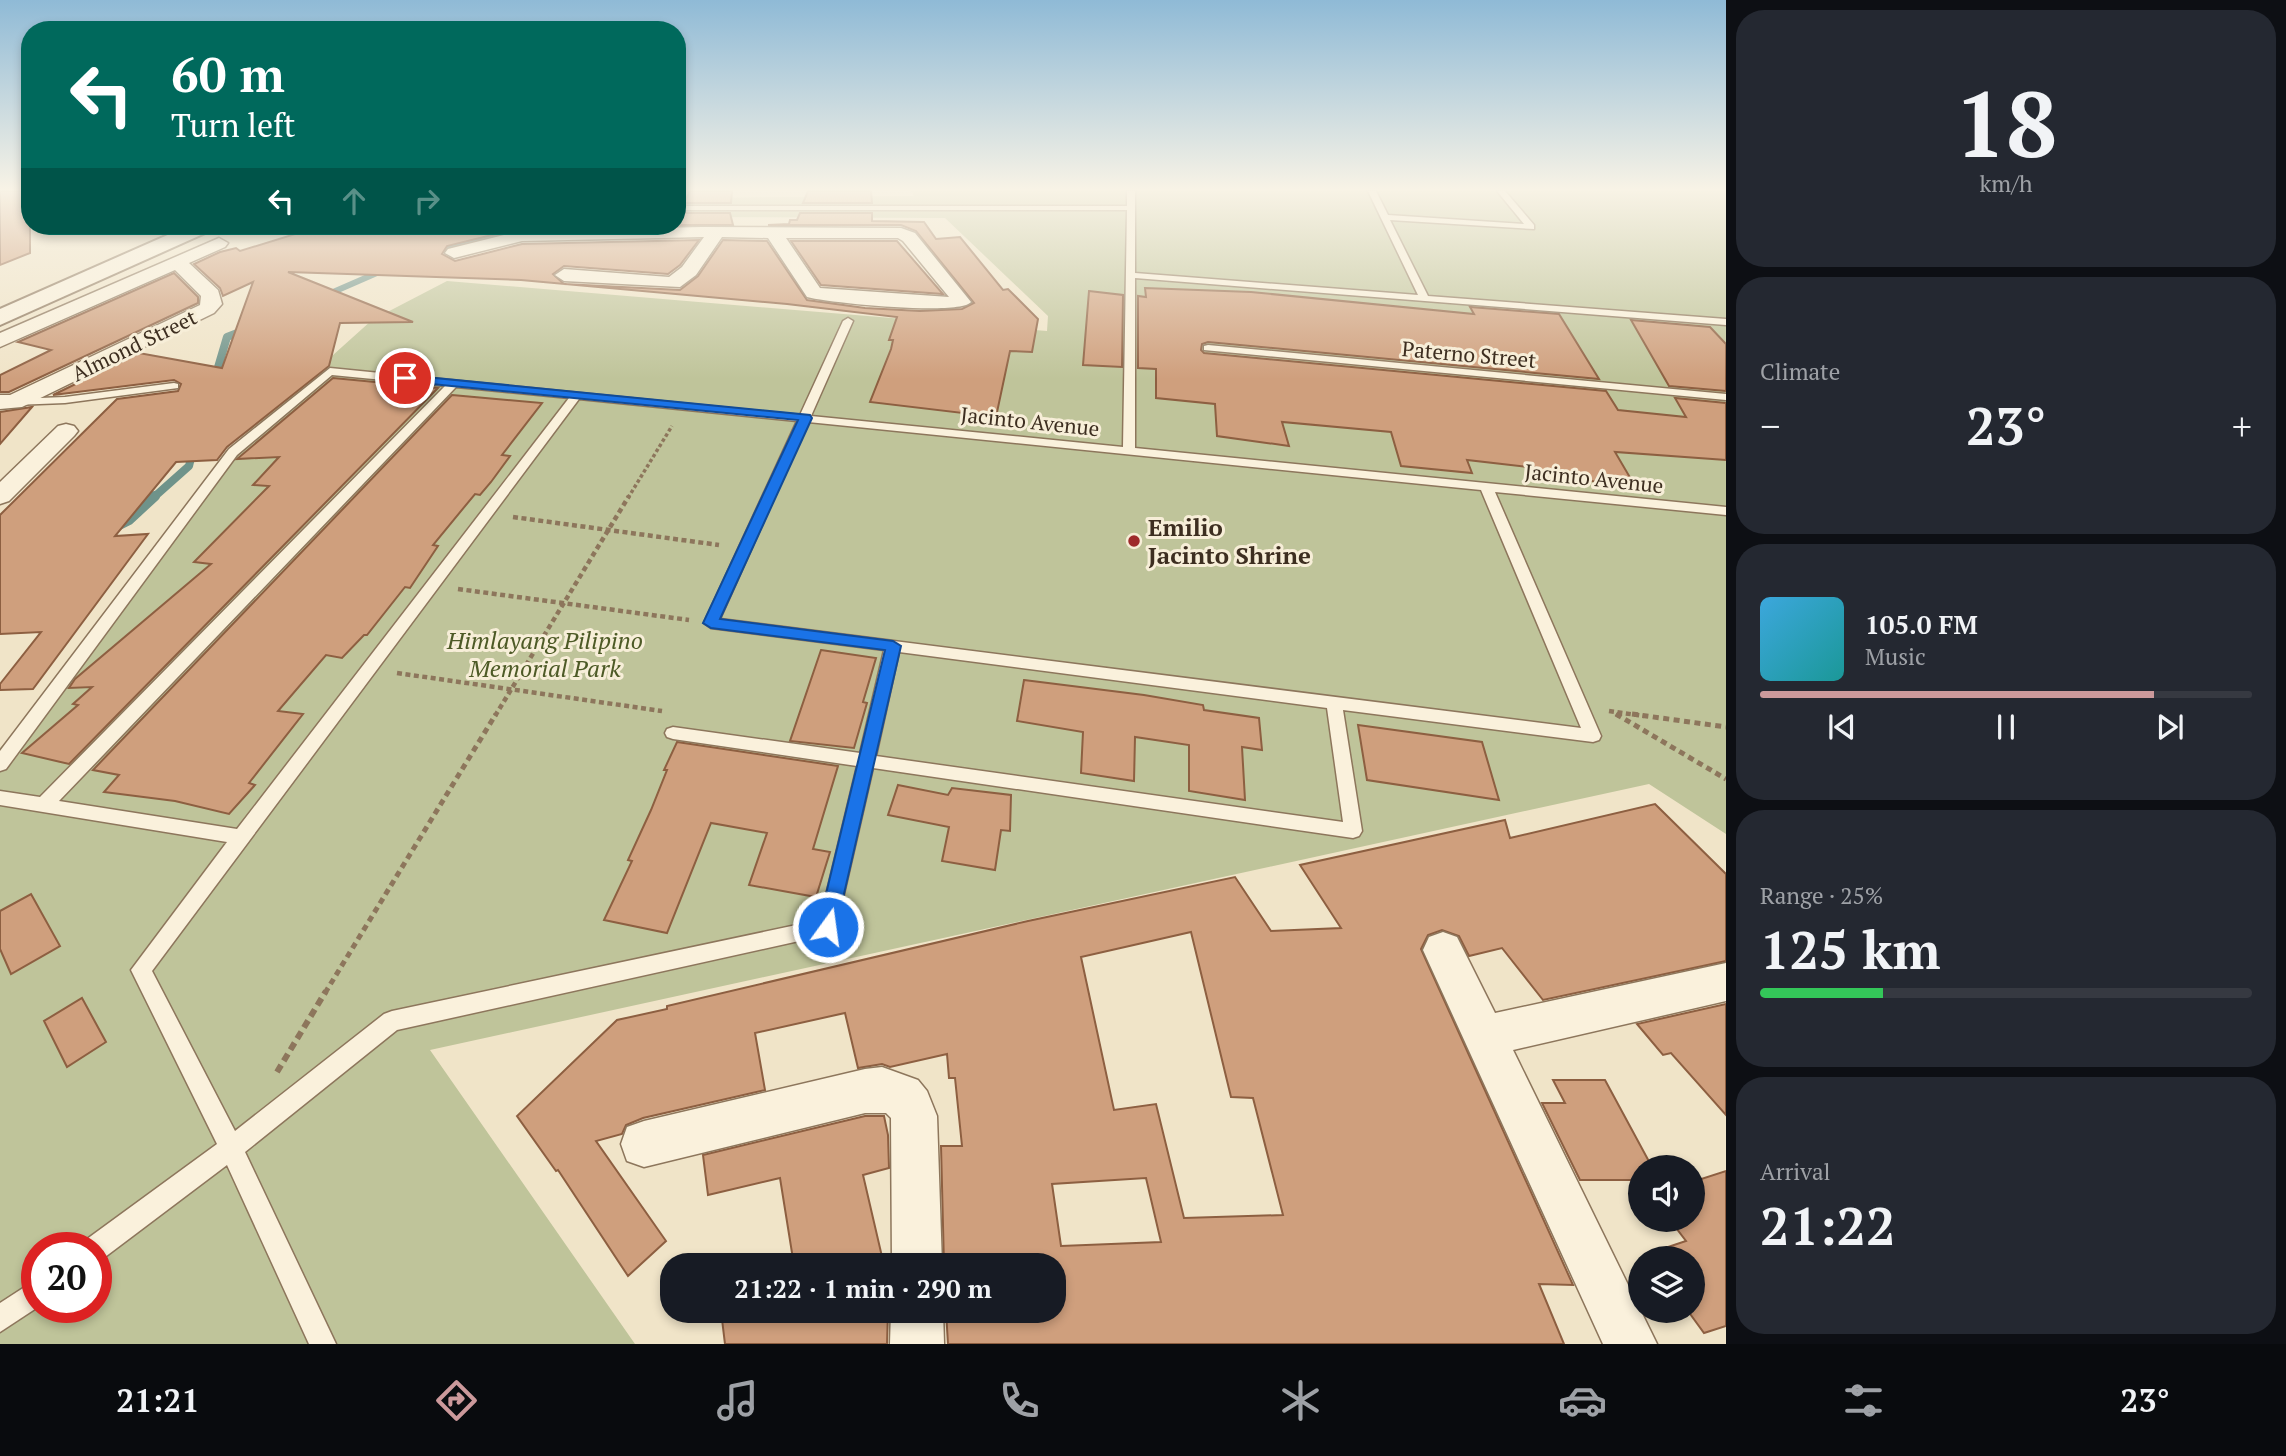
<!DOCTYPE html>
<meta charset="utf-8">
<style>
:root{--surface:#171b24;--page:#242831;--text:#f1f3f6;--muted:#9ea1a6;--line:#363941;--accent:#cc999b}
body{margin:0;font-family:"PT Serif",serif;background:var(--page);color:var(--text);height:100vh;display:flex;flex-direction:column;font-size:26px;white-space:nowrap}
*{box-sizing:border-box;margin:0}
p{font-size:23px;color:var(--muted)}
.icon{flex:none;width:38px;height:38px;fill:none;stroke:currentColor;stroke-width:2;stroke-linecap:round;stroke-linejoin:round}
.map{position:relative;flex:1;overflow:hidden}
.details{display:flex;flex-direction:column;gap:10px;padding:10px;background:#0d0f14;width:560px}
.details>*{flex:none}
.banner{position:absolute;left:21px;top:21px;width:665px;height:214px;border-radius:28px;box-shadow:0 4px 10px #0003;background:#00695c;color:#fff;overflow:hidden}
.controls{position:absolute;left:1628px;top:1155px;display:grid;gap:14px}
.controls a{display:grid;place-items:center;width:77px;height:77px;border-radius:50%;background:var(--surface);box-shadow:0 4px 10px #0003;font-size:35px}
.speed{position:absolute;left:21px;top:1232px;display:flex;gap:14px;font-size:35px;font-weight:700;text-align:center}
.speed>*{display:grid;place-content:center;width:91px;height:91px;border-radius:50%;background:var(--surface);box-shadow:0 4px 10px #0003;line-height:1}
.speed .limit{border:10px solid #d22;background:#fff;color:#111}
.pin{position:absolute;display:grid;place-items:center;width:60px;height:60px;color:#fff;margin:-30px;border:4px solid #fff;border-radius:50%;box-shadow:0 2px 7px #0007}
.me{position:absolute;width:77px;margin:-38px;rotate:14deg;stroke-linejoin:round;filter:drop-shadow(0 0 5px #0008)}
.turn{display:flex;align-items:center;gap:24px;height:147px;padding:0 35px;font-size:32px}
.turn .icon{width:91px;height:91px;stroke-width:2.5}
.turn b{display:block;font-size:49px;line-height:60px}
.lanes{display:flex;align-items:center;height:66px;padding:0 35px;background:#0003;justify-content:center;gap:35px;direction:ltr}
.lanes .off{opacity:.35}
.big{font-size:52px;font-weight:800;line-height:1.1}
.details .card{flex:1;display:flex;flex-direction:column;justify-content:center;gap:10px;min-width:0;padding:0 24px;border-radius:28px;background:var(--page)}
.details .dial{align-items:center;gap:0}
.dial b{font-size:91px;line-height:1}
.song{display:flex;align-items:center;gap:21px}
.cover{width:84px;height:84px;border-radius:10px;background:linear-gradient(135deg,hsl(200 70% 55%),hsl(180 70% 35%))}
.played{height:7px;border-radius:4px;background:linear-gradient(90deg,var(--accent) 80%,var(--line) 80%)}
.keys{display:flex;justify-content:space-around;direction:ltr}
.heat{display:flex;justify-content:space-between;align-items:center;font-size:38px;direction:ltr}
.charge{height:10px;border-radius:5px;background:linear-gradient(90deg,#34c759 25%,var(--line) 0)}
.trip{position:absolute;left:660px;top:1253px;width:406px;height:70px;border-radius:28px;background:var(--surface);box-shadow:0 4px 10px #0003;font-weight:800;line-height:70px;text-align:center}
.tabs{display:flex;height:112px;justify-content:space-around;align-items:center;background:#090b0e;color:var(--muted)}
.tabs .icon{width:49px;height:49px}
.tabs .on{color:var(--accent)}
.tabs b{font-size:32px;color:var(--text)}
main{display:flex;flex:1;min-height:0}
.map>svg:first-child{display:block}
.cemetery{fill:#bfc49a;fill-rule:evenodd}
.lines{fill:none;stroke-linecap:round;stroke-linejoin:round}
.stream-far2{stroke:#6f938a;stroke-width:6}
.stream-far1{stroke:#6f938a;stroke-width:8}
.stream{stroke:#6f938a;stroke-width:10}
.building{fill:#cf9f7d;stroke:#8d5f41;stroke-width:2;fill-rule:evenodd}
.service-casing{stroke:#8d765c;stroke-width:3}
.minor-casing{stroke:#8d765c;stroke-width:3}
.tertiary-casing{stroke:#8d765c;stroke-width:4}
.path-far3{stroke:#8d765c;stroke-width:3.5;stroke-dasharray:3.5 2.5;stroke-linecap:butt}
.path-far2{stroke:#8d765c;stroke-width:4.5;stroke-dasharray:5 3.5;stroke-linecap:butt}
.path-far1{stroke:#8d765c;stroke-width:5;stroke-dasharray:6 4.5;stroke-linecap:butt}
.path{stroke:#8d765c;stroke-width:6;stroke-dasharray:8 5;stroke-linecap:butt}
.service{fill:#faf1dc;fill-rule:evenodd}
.minor{fill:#faf1dc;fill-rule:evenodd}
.tertiary{fill:#faf1dc;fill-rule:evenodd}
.route{fill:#1a73e8;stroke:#114b97;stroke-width:2}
.poi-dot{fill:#9e2a2b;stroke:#f7eed8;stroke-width:2.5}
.labels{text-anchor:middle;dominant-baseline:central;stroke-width:6;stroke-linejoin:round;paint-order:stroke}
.far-street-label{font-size:21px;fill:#3d2e20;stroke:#f7eed8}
.poi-label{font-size:24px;font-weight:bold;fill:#3d2e20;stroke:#f7eed8;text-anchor:start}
.park-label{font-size:24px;font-style:italic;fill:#4d5a26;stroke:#f7eed8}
</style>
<main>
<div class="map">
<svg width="1726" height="1344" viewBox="0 0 1726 1344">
<rect width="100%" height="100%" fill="#f0e4c8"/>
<path class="cemetery" d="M911,191H1726V834L1649,784L430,1050L635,1344H0V748L36,710L226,451L372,320L447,281L1047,331L1048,316L945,218L677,217V198L914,196ZM37,1248H96V1307H37Z"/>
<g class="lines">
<g class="stream-far2">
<path d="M434,252L489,239L506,226"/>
<path d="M324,296L386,269"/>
</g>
<g class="stream-far1">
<path d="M214,381L227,337L245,330"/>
<path d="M153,498L189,466L193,450"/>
</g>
<path class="stream" d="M115,527L129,520L155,496"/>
</g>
<g class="building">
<path d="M0,191H30V253L0,265Z"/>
<path d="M690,191H732L731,203H684Z"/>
<path d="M808,191H871L872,203H803Z"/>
<path d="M679,213H730L733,225H677Z"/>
<path d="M800,213H872V221L924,222L936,239L960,237L1003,290L1008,289L1038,319L1032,352L1010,351L996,417L870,402L891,349L893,340H889L897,317L787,304L521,280L288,272L413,322L340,323L329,366L227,447L217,460L176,462L115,536L148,534L33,689L0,690V684L41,632L0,634V515L117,399L178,391L181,384L174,380L53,395L139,353L222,368L253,282L223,296L220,288L194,264L220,252L236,248L240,251L321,226H508L504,232L447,246L442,254L455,261L522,244L699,240L680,265L668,274L564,266L553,274L564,284L680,290L698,276L723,240L767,241L807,300L865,308L920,311L962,309L974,303L916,231L901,225H768L789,224L790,220H797Z"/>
<path d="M791,241H897L943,294L821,285Z"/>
<path d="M174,273L198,297V303L9,392H0V375L51,350L18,342Z"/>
<path d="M1145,288L1251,292L1474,314L1470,307L1559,314L1599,379L1208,342L1202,344L1201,350L1204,353L1606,391L1618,410L1686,417L1675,398L1726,403V460L1615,452L1635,486L1573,479L1576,484L1543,480L1537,468L1467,460L1472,473L1401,466L1391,432L1282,422L1289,446L1217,436L1215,404L1156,398V369L1138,368V296L1146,297Z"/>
<path d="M1089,291L1123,295L1122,367L1083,365Z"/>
<path d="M1631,320L1710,327L1726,344V391L1669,386Z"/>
<path d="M333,378L438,388L69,764L22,753L78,705L73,704L92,687L69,688L75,679L211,564L194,562L269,486L253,485L279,457L237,459Z"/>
<path d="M452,395L542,403L502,455L510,456L491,482L480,495L475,494L433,545L438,546L410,588L405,587L367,635H364L342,658L326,655L278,711L303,714L249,783L255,785L229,814L175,801L104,792L119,775L93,770Z"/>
<path d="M32,407L0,444V412Z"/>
<path d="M821,650L876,658L863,702L867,703L854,748L790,741Z"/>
<path d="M1024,680L1144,695L1203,705L1204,710L1259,718L1262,750L1242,747L1245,800L1189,791V745L1135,737L1134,781L1081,773L1083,732L1017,721Z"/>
<path d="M1358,725L1482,742L1499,800L1367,780Z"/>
<path d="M677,742L838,766L813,849L830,852L816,897L749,885L767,833L711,823L667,933L604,920L632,861L628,860L651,810L667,770H664Z"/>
<path d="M898,785L948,795L952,788L1011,795L1010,831L1001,830L995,870L942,861L949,827L888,815Z"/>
<path d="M1655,804L1726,874V961L1543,1000L1502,948L1469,956L1459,936L1442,930L1428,935L1421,949L1573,1285L1539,1284L1564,1344H948L946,1311H1054V1265H944L941,1146H962L955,1078H949L947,1054L890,1067L882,1064L858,1068L845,1013L755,1033L765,1090L643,1118L626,1125L622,1134L596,1141L666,1241L628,1276L558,1170L556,1171L517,1116L617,1020L667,1009V1006L1028,921L1235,877L1271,931L1341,928L1300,865L1505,820L1510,838ZM1191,932L1231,1097L1253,1098L1283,1215L1184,1218L1156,1104L1114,1110L1081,957ZM1146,1178L1161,1242L1061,1246L1052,1184Z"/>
<path d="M31,894L60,946L11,974L0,949V911Z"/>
<path d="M82,998L106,1042L67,1067L44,1021Z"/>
<path d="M1726,1004V1115L1671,1053L1663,1055L1637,1024Z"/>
<path d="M1553,1080H1605L1652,1167H1640V1180H1580L1542,1103H1565Z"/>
<path d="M865,1116H884L888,1135L889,1168L863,1175L883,1261L889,1259V1265H761L793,1259L780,1178L708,1195L703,1155Z"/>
<path d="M1726,1171V1326L1704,1333L1688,1311H1692V1258H1650L1647,1254L1686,1241L1670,1220H1692V1182Z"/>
<path d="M721,1311H888L887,1344H725Z"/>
</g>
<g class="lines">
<defs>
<g id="service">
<path d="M1127,191H1135V273L1418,295L1368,191H1376L1388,215L1524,224L1497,191H1505L1534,225V229L1390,220L1428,296L1726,319V325L1135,278V448L1726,507V515L1495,492L1601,736L1599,740L1593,742L1343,710L1362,831L1359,836L1353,838L873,768L835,933L397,1030L245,1152L336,1344H309L227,1165L105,1257L96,1260V1248H84L87,1239L217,1144L131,970L227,842L0,805V791L40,797L445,386L332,375L237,455L6,769L0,771V751L229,449L330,368L800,415L843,321L848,318L853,321L811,416L1123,447L1127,210H677V206H1127ZM456,387L569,398L237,829L59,801ZM579,399L797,421L704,623L711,628L884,650L860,753L673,727L667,729L665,733L667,737L673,739L857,766L820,920L392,1011L384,1014L235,1131L152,971ZM808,422L1481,490L1581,728L720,619ZM899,652L1327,708L1343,822L876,756Z"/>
<path d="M1208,345L1726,394V400L1204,350V346Z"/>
<path d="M174,383L178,384V388L65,403L14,405L8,402L14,399L65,397Z"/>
<path d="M37,1279L38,1307L0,1332V1303Z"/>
</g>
<g id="minor">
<path d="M511,226H529L526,231L702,227L901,228L915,233L971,302C960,316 829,303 807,297L768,238L722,237L696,275L680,287L564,281L555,275L564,269L669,277L682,267L704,237L522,241L454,258L445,253L448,249L508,234L506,232ZM786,238H898L903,241L949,297L820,288Z"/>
<path d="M219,238L228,243L225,247L189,263L218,290L222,304L214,313L22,407L0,409V395H10L200,305L201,296L175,270L0,347V333Z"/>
<path d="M66,424L74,426L78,431L74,436L9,501L0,504V482L58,426Z"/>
<path d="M1443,932L1457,937L1495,1013L1726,963V1001L1513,1050L1657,1344H1603L1423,950L1429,937Z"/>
<path d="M882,1067L918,1080L927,1091L937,1116L942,1265H892L891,1118L886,1113H865L644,1167L627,1161L621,1144L627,1127L644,1121L865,1069Z"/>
<path d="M891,1311H943L944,1344H890Z"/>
</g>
<path id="tertiary" d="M188,226H215L212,230L0,325V309Z"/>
</defs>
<use href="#service" class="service-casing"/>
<use href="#minor" class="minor-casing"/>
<use href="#tertiary" class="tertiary-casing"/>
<path class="path-far3" d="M628,498L672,426"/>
<g class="path-far2">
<path d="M513,517L719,545"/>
<path d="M458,589L689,620"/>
<path d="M397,673L662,711"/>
<path d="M1609,711L1644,716"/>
<path d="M1616,714L1619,716"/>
<path d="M495,716L629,496"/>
</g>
<g class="path-far1">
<path d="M1616,714L1726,779"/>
<path d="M1632,714L1726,727"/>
<path d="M325,993L496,714"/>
</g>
<path class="path" d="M277,1072L326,991"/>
<use href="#service" class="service"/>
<use href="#minor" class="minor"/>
<use href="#tertiary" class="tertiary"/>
</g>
<linearGradient id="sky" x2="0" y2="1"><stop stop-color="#8fbad6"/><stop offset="0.5" stop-color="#f8f3e6"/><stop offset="1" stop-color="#f8f3e6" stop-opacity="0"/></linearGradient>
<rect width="1726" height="379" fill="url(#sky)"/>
<path class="route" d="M405,375L810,415L812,418L720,619L893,641L901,646L835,933L828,936L820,933L818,927L885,650L711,628L703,623L798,420L401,381L399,378Z"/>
<circle class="poi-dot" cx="1134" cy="541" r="7"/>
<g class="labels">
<g class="far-street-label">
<text transform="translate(134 345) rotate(-26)">Almond Street</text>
<text transform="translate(1469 354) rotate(5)">Paterno Street</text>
<text transform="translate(1030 421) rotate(6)">Jacinto Avenue</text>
<text transform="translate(1594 478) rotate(6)">Jacinto Avenue</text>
</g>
<g class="poi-label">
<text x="1148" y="527">Emilio<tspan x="1148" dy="28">Jacinto Shrine</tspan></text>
</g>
<g class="park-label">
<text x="545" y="640">Himlayang Pilipino<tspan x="545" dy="28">Memorial Park</tspan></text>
</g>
</g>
</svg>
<div class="controls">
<a><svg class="icon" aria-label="sound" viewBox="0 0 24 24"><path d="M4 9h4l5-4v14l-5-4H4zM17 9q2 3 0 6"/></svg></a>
<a><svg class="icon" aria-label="layers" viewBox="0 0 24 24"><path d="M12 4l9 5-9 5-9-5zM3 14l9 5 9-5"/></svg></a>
</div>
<div class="speed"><div class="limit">20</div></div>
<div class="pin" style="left:405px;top:378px;background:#d93025"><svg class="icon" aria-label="arrive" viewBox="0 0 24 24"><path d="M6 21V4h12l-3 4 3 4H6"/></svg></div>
<svg class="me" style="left:828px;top:927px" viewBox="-20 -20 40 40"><circle r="17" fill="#1a73e8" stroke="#fff" stroke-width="3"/><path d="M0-11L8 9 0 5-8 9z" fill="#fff"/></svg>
<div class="trip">21:22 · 1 min · 290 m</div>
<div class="banner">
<div class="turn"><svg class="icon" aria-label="left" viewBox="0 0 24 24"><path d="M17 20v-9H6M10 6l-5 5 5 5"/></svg><div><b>60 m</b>Turn left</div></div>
<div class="lanes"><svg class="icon" aria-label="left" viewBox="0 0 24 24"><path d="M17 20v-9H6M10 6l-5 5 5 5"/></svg><svg class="icon off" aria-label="ahead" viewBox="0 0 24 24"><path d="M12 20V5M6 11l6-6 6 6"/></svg><svg class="icon off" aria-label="right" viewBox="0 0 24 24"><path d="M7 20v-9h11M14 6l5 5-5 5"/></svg></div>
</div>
</div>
<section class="details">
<div class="card dial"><b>18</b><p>km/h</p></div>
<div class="card"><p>Climate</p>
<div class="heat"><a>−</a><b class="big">23°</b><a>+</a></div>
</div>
<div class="card">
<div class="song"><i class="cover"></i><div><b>105.0 FM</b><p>Music</p></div></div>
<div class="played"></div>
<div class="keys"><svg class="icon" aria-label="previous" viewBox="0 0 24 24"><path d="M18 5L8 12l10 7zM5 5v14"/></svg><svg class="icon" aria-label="pause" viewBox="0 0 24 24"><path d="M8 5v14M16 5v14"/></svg><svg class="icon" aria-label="next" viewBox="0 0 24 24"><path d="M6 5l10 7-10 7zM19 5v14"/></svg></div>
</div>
<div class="card"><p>Range · 25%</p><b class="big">125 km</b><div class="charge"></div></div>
<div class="card"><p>Arrival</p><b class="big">21:22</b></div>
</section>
</main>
<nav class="tabs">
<b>21:21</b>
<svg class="icon on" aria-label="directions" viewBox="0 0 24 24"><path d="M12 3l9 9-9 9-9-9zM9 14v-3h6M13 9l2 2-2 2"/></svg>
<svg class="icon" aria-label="music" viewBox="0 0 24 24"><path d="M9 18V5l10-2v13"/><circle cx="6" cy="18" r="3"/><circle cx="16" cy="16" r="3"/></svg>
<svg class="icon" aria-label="phone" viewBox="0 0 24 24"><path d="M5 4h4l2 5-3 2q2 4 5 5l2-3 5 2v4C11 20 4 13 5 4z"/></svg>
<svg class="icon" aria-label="climate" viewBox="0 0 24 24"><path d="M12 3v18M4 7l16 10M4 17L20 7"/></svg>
<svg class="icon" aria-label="car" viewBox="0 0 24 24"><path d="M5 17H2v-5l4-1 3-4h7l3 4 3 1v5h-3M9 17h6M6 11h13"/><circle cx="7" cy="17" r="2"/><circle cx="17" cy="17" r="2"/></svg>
<svg class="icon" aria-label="filters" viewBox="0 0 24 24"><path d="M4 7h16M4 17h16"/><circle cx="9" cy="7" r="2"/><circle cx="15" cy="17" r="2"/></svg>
<b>23°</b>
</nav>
